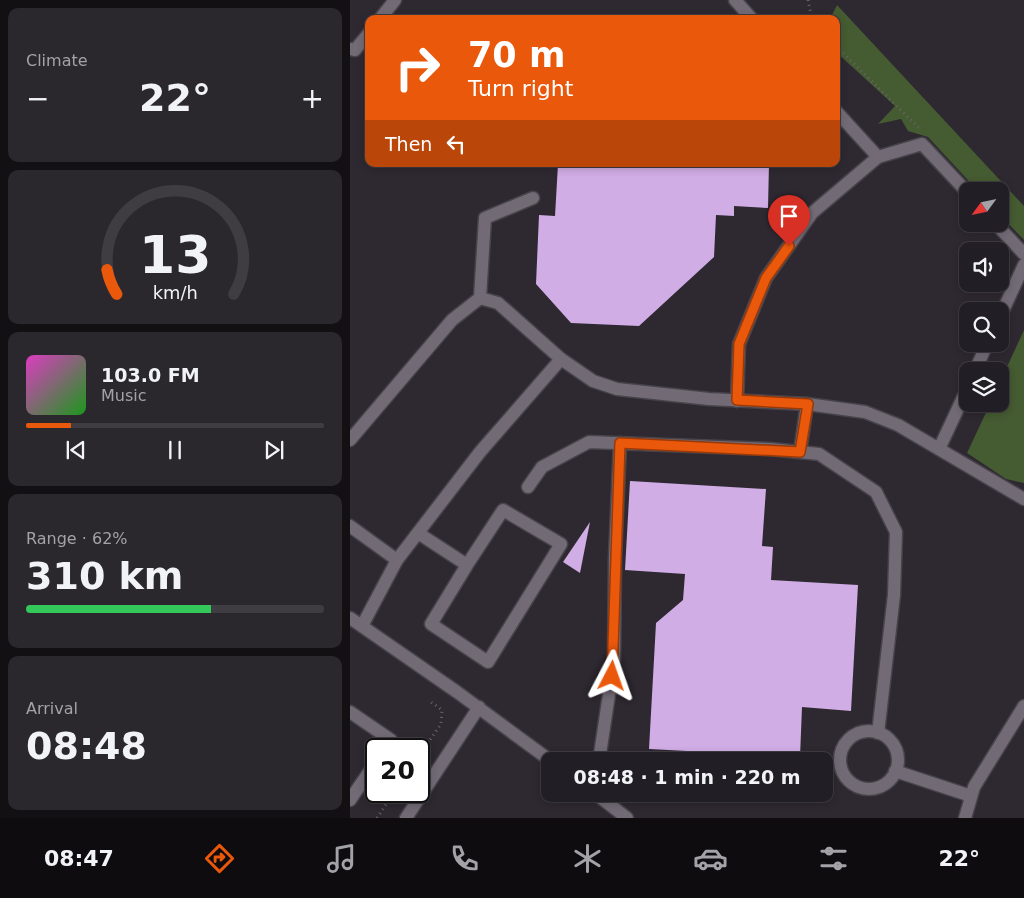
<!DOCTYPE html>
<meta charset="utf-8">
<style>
:root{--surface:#221e25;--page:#2a272d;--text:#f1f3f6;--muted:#a2a2a7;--line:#3f3c42;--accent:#ea580c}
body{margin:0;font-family:"DejaVu Sans",sans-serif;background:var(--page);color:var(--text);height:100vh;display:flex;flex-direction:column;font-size:19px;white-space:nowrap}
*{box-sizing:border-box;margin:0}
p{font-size:16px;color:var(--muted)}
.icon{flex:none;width:28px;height:28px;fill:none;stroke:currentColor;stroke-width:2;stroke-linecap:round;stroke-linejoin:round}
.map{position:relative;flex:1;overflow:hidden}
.details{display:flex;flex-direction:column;gap:8px;padding:8px;background:#131014;width:350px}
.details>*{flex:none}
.banner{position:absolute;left:15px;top:15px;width:475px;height:152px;border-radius:10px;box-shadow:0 2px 8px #0003,0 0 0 1px var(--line);background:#ea580c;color:#fff;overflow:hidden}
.needle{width:32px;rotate:237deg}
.tools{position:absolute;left:609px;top:182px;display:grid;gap:10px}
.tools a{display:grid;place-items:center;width:50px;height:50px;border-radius:10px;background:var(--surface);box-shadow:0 2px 8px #0003,0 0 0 1px var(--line);font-size:25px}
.speed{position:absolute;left:15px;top:738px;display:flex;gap:10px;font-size:25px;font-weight:700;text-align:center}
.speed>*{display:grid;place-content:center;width:65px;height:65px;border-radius:50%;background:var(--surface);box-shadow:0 2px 8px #0003,0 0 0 1px var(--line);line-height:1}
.speed .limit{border:2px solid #111;border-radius:8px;background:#fff;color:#111}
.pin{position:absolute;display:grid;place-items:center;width:42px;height:42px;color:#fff;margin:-51px -21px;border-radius:50% 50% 50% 0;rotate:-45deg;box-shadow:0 0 5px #0007}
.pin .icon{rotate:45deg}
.me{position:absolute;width:55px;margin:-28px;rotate:4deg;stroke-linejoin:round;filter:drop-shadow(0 0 4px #0008)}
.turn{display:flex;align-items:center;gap:18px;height:105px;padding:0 20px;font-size:22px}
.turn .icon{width:65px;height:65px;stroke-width:2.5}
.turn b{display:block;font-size:35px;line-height:42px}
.then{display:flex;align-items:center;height:48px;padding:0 20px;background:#0003;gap:10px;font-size:19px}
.big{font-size:38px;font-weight:800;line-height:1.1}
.details .tile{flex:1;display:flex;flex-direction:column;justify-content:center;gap:8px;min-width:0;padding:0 18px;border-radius:10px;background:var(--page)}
.details .dial{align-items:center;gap:0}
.dial svg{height:130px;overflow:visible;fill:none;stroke:var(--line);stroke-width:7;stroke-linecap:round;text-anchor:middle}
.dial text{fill:var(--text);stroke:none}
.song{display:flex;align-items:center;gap:15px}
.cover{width:60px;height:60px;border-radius:8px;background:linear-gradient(135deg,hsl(310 70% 55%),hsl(120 70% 35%))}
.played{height:5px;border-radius:2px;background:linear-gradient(90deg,var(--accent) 15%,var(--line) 15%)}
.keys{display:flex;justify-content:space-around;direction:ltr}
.heat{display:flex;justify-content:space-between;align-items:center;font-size:28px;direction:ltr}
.charge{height:8px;border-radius:4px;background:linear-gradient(90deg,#34c759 62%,var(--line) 0)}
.trip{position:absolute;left:191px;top:752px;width:292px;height:50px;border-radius:10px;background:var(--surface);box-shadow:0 2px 8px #0003,0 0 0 1px var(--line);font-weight:800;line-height:50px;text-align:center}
.tabs{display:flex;height:80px;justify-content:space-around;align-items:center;background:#0e0c0f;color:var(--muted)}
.tabs .icon{width:35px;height:35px}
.tabs .selected{color:var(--accent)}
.tabs b{font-size:22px;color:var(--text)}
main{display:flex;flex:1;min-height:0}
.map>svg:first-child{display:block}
.green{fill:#455b31}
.building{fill:#d0ade5}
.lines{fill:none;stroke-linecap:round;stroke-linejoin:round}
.minor-casing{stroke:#47434a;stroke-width:15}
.path{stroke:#69646c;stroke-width:3;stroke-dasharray:1 4;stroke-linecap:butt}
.minor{stroke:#726b76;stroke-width:12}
.route-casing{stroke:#983908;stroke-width:12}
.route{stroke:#ea580c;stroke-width:9}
</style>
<main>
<section class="details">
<div class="tile"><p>Climate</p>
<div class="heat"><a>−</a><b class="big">22°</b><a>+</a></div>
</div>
<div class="tile dial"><svg viewBox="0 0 100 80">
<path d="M14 69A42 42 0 1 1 86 69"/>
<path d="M14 69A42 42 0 0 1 8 54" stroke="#ea580c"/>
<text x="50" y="56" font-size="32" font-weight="700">13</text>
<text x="50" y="72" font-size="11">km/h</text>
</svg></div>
<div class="tile">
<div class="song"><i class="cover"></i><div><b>103.0 FM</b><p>Music</p></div></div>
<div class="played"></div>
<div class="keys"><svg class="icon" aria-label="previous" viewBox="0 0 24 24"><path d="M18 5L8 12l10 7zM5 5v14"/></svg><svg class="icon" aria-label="pause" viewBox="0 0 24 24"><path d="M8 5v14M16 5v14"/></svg><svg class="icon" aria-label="next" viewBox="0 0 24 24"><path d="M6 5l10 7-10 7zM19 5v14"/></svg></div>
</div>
<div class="tile"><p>Range · 62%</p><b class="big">310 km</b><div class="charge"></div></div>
<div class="tile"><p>Arrival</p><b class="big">08:48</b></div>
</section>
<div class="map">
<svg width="674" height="818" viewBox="0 0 674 818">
<rect width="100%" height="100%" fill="#2e2831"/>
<g class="green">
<path d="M487,5L674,206V240L650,215V191H628L578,137L558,131L551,119L528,124L545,106L486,52V19H480Z"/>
<path d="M674,330V483L656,479L617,453L640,404H650V382Z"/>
</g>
<g class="building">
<path d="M208,164H419L418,208L384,206V216L366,215L364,257L289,326L221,323L186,284L189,215L205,216Z"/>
<path d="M280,481L416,489L412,546L423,547L421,580L508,585L501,711L452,707L450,757L299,749L306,623L333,600L335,574L275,570Z"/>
<path d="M240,522L230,573L213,562Z"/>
</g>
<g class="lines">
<defs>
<g id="minor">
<path d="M385,0L402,19"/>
<path d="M30,19L45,0"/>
<path d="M0,49L5,50L19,33"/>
<path d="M486,111L528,157L572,144L618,193"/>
<path d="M646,224L674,254"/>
<path d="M130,298L135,218L183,198"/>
<path d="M650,317L674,265"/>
<path d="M625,371L637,344"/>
<path d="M387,401L389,344L416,278L462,213L528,157"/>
<path d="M0,440L102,320L130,298L148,303L211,359L243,381L267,389L359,399L457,404L515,412L548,425L674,499"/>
<path d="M589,449L618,387"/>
<path d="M450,452L457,404"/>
<path d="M178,487L192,467L239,442L420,449L469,454L526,492L546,532L544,595L528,733"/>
<path d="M0,526L47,560"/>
<path d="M68,533L117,565L153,510L211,544L138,662L81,624L117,565"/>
<path d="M0,618L107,692L201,761"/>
<path d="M12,626L47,560L130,452L211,359"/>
<path d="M0,712L41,740L35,749"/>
<circle cx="519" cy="760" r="29"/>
<path d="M249,761L264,661L265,557L270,443"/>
<path d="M545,771L621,796"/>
<path d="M246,794L277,818"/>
<path d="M0,800L26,762"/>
<path d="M56,818L129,707"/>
<path d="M615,818L624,787L674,706"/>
</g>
</defs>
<use href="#minor" class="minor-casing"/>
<g class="path">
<path d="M458,0L462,19"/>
<path d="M486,46L569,128"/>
<path d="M69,756L91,724L92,710L78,700"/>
<path d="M27,818L45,791"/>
</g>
<use href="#minor" class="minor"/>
</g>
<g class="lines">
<defs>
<path id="route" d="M262,676L270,443L450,452L458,404L387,400L389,344L416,278L439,246"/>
</defs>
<use href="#route" class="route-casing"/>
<use href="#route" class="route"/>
</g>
</svg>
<div class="tools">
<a><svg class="needle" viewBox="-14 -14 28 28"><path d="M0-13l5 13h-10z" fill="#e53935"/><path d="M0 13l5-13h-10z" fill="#a2a2a7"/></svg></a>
<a><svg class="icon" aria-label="sound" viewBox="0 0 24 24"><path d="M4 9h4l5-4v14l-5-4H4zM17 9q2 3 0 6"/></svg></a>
<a><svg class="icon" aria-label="search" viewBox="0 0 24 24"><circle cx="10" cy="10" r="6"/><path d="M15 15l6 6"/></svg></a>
<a><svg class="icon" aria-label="layers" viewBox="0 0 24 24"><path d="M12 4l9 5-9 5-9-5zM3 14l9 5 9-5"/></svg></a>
</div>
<div class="speed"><div class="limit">20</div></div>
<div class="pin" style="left:439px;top:246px;background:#d93025"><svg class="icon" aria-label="arrive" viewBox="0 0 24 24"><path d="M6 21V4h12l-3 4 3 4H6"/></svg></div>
<svg class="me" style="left:262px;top:676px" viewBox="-20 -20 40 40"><path d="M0-17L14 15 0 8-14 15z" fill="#ea580c" stroke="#fff" stroke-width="4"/></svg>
<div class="trip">08:48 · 1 min · 220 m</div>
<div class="banner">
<div class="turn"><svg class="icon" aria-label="right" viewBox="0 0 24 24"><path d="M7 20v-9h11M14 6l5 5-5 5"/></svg><div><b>70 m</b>Turn right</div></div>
<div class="then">Then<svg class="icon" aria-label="left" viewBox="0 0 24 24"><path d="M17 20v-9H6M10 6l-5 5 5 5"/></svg></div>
</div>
</div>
</main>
<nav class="tabs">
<b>08:47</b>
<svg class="icon selected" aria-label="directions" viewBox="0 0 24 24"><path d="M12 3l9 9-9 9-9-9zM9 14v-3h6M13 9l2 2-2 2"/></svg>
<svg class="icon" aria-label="music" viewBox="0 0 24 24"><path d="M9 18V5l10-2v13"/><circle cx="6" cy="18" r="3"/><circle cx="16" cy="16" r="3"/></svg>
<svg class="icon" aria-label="phone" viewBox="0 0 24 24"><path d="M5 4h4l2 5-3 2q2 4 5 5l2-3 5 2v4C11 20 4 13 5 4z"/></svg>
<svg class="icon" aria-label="climate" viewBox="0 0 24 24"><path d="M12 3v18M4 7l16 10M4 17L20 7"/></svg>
<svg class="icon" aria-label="car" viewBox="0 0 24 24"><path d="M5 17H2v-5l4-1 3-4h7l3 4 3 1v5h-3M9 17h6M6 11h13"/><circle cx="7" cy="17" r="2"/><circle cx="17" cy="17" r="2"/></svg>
<svg class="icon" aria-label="filters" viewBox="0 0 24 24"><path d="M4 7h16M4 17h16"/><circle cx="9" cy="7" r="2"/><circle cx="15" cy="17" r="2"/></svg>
<b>22°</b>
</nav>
